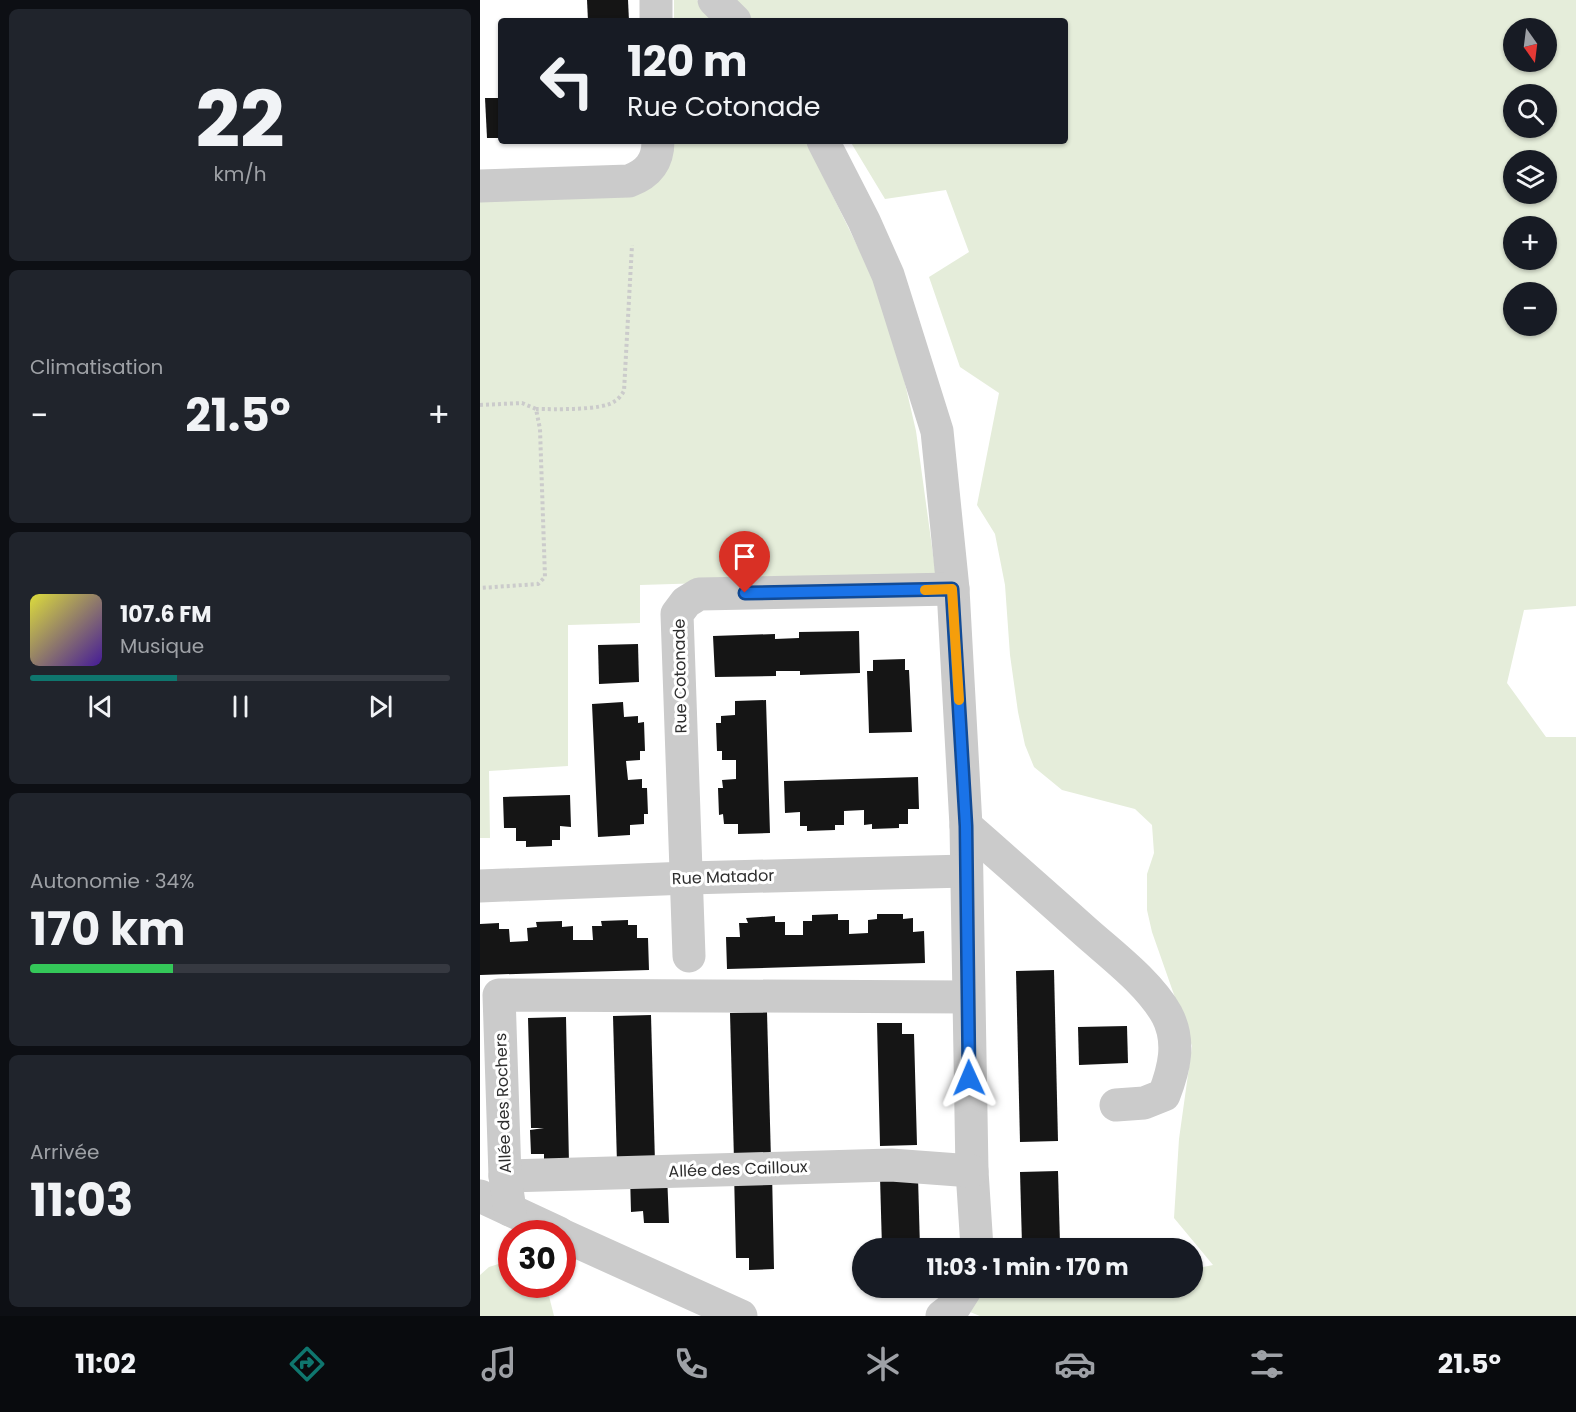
<!DOCTYPE html>
<html lang="fr">
<meta charset="utf-8">
<style>
:root{--surface:#171b24;--page:#20242c;--text:#f1f3f6;--muted:#9ea1a6;--line:#363941;--accent:#0f766e}
body{margin:0;font-family:Poppins,sans-serif;background:var(--page);color:var(--text);height:100vh;display:flex;flex-direction:column;font-size:22px;white-space:nowrap}
*{box-sizing:border-box;margin:0}
p{font-size:20px;color:var(--muted)}
.icon{flex:none;width:33px;height:33px;fill:none;stroke:currentColor;stroke-width:2;stroke-linecap:round;stroke-linejoin:round}
.map{position:relative;flex:1;overflow:hidden}
.side{display:flex;flex-direction:column;gap:9px;padding:9px;background:#0d0f14;width:480px}
.side>*{flex:none}
.guide{position:absolute;left:18px;top:18px;width:570px;height:126px;border-radius:6px;box-shadow:0 2px 4px #0004;background:#171b24;color:var(--text);overflow:hidden}
.needle{width:39px;rotate:166deg}
.fabs{position:absolute;left:1023px;top:18px;display:grid;gap:12px}
.fabs a{display:grid;place-items:center;width:54px;height:54px;border-radius:50%;background:var(--surface);box-shadow:0 2px 4px #0004;font-size:30px}
.speed{position:absolute;left:18px;top:1220px;display:flex;gap:12px;font-size:30px;font-weight:700;text-align:center}
.speed>*{display:grid;place-content:center;width:78px;height:78px;border-radius:50%;background:var(--surface);box-shadow:0 2px 4px #0004;line-height:1}
.speed .limit{border:9px solid #d22;background:#fff;color:#111}
.pin{position:absolute;display:grid;place-items:center;width:51px;height:51px;color:#fff;margin:-62px -26px;border-radius:50% 50% 50% 0;rotate:-45deg;box-shadow:0 0 6px #0007}
.pin .icon{rotate:45deg}
.me{position:absolute;width:66px;margin:-33px;rotate:359deg;stroke-linejoin:round;filter:drop-shadow(0 0 4px #0008)}
.turn{display:flex;align-items:center;gap:21px;height:126px;padding:0 30px;font-size:27px}
.turn .icon{width:78px;height:78px;stroke-width:2.5}
.turn b{display:block;font-size:42px;line-height:51px}
.big{font-size:45px;font-weight:700;line-height:1.1}
.side .tile{flex:1;display:flex;flex-direction:column;justify-content:center;gap:9px;min-width:0;padding:0 21px;border-radius:9px;background:var(--page)}
.side .dial{align-items:center;gap:0}
.dial b{font-size:78px;line-height:1}
.song{display:flex;align-items:center;gap:18px}
.cover{width:72px;height:72px;border-radius:9px;background:linear-gradient(135deg,hsl(60 70% 55%),hsl(260 70% 35%))}
.played{height:6px;border-radius:3px;background:linear-gradient(90deg,var(--accent) 35%,var(--line) 35%)}
.keys{display:flex;justify-content:space-around;direction:ltr}
.heat{display:flex;justify-content:space-between;align-items:center;font-size:33px;direction:ltr}
.charge{height:9px;border-radius:4px;background:linear-gradient(90deg,#34c759 34%,var(--line) 0)}
.trip{position:absolute;left:372px;top:1238px;width:351px;height:60px;border-radius:30px;background:var(--surface);box-shadow:0 2px 4px #0004;font-weight:700;line-height:60px;text-align:center}
.dock{display:flex;height:96px;justify-content:space-around;align-items:center;background:#090b0e;color:var(--muted)}
.dock .icon{width:42px;height:42px}
.dock .on{color:var(--accent)}
.dock b{font-size:27px;color:var(--text)}
main{display:flex;flex:1;min-height:0}
.map>svg:first-child{display:block}
.green{fill:#e5edda;fill-rule:evenodd}
.building{fill:#151515}
.lines{fill:none;stroke-linecap:round;stroke-linejoin:round}
.path{stroke:#cbcbcb;stroke-width:4;stroke-dasharray:3 3;stroke-linecap:butt}
.minor{stroke:#cbcbcb;stroke-width:33}
.route-casing{stroke:#114b97;stroke-width:15}
.route{stroke:#1a73e8;stroke-width:10}
.slow{stroke:#f59e0b;stroke-width:10}
.labels{text-anchor:middle;dominant-baseline:central;stroke-width:6;stroke-linejoin:round;paint-order:stroke}
.street-label{font-size:16px;fill:#2e2e2e;stroke:#fff}
</style>
<main>
<section class="side">
<div class="tile dial"><b>22</b><p>km/h</p></div>
<div class="tile"><p>Climatisation</p>
<div class="heat"><a>−</a><b class="big">21.5°</b><a>+</a></div>
</div>
<div class="tile">
<div class="song"><i class="cover"></i><div><b>107.6 FM</b><p>Musique</p></div></div>
<div class="played"></div>
<div class="keys"><svg class="icon" aria-label="previous" viewBox="0 0 24 24"><path d="M18 5L8 12l10 7zM5 5v14"/></svg><svg class="icon" aria-label="pause" viewBox="0 0 24 24"><path d="M8 5v14M16 5v14"/></svg><svg class="icon" aria-label="next" viewBox="0 0 24 24"><path d="M6 5l10 7-10 7zM19 5v14"/></svg></div>
</div>
<div class="tile"><p>Autonomie · 34%</p><b class="big">170 km</b><div class="charge"></div></div>
<div class="tile"><p>Arrivée</p><b class="big">11:03</b></div>
</section>
<div class="map">
<svg width="1096" height="1316" viewBox="0 0 1096 1316">
<rect width="100%" height="100%" fill="#fff"/>
<g class="green">
<path d="M194,0H217L236,21H194Z"/>
<path d="M245,0H1096V606L1044,610L1027,683L1066,737H1096V1316H500L475,1306L518,1287H548L575,1290L600,1287H712L713,1269L733,1265L694,1218L699,1139L712,1046L672,932L667,910V874L674,853L672,825L655,809L582,790L554,767L545,745L538,712L530,655L525,585L515,534L497,505L519,393L480,367L449,277L489,252L466,190L405,199L370,141H585V21H267ZM1034,28H1066V62H1034ZM1034,94H1066V128H1034ZM1034,160H1066V194H1034ZM1034,226H1066V260H1034ZM1034,292H1066V326H1034Z"/>
<path d="M194,141H326L393,278L420,362L436,431L456,576L160,585V623L88,625V766L9,771L10,838H0V198L138,196Z"/>
<path d="M31,1260L32,1284H66L74,1316H0V1275L9,1267Z"/>
</g>
<g class="building">
<path d="M107,0H148L149,21H108Z"/>
<path d="M5,98H21V138H7Z"/>
<path d="M379,631L380,673L320,675V671H296V676L235,677L233,636L295,634V639L319,638V632Z"/>
<path d="M158,644L159,682L119,684L118,645Z"/>
<path d="M425,659V670H429L432,732L389,733L387,671H393V660Z"/>
<path d="M286,700L290,833L258,834V824H244L243,814L239,815L238,788H243L242,780L256,779V760H242V751H237L236,723H241V716L255,715V701Z"/>
<path d="M143,702L144,717L158,716V723L164,722L165,751H160V760L146,761L148,780L162,779V788H167L168,814H164V824L150,825V835L118,837L112,704Z"/>
<path d="M438,777L439,809H428V824H419V828L392,829V824L384,825V810L364,811V825H355V830L327,831V826H320V812L305,813L304,781Z"/>
<path d="M90,795L91,827L80,826V840H72V846L46,847V841H36V828H24L23,797Z"/>
<path d="M358,914V920H369V934L388,933V920L397,919V914H423V919L433,918V932L444,931L445,963L247,969L246,937H260L259,923H268L266,918L295,916V922H305V935H323V921H332V915Z"/>
<path d="M148,920V925H157V938H168L169,970L0,975V924L19,923V929H29L30,942L48,941L47,928L57,927L56,922L82,921V927L93,926V940H113L112,926H122L121,921Z"/>
<path d="M574,970L578,1141L540,1142L536,971Z"/>
<path d="M287,1012L291,1160H254L250,1013Z"/>
<path d="M171,1015L175,1163L137,1164L133,1016Z"/>
<path d="M86,1017L89,1164L64,1165V1154H51L50,1130L64,1128H51L48,1018Z"/>
<path d="M397,1023H422V1034H434L437,1145L400,1146Z"/>
<path d="M647,1026L648,1063L599,1065L598,1027Z"/>
<path d="M292,1171L294,1269L269,1270V1258H256L254,1172Z"/>
<path d="M578,1171L580,1244L542,1245L540,1172Z"/>
<path d="M187,1174L189,1223H164L163,1211L151,1212L150,1175Z"/>
<path d="M400,1177H438L440,1248H402Z"/>
</g>
<g class="lines">
<g class="path">
<path d="M0,405L42,403L56,409L60,429L65,577L58,584L0,588"/>
<path d="M56,409C73,409 123,411 135,401C139,399 142,394 144,391L152,245"/>
</g>
<g class="minor">
<path d="M176,0V21"/>
<path d="M234,0L255,21"/>
<path d="M343,141L384,221L408,275L457,431L473,589L486,826L492,1171L497,1248"/>
<path d="M0,186L149,181C168,174 178,162 178,141"/>
<path d="M486,826C526,861 567,897 607,933C633,956 670,984 687,1015C701,1042 694,1069 684,1095L664,1103L636,1105"/>
<path d="M0,886L208,878L486,871"/>
<path d="M209,956L197,614L206,602L219,594L473,589"/>
<path d="M25,1176L411,1165L492,1171"/>
<path d="M0,1196L79,1233"/>
<path d="M30,1210L25,1176L19,995L488,997"/>
<path d="M82,1235L261,1316"/>
<path d="M462,1316L475,1306L487,1287"/>
</g>
</g>
<g class="lines">
<defs>
<path id="route" d="M265,593L472,589L486,826L489,1078"/>
</defs>
<use href="#route" class="route-casing"/>
<use href="#route" class="route"/>
<path class="slow" d="M445,590L472,589L479,700"/>
</g>
<g class="labels">
<g class="street-label">
<text transform="translate(200 676) rotate(-91)">Rue Cotonade</text>
<text transform="translate(243 877) rotate(-2)">Rue Matador</text>
<text transform="translate(23 1103) rotate(-92)">Allée des Rochers</text>
<text transform="translate(258 1169) rotate(-2)">Allée des Cailloux</text>
</g>
</g>
</svg>
<div class="fabs">
<a><svg class="needle" viewBox="-14 -14 28 28"><path d="M0-13l5 13h-10z" fill="#e53935"/><path d="M0 13l5-13h-10z" fill="#9ea1a6"/></svg></a>
<a><svg class="icon" aria-label="search" viewBox="0 0 24 24"><circle cx="10" cy="10" r="6"/><path d="M15 15l6 6"/></svg></a>
<a><svg class="icon" aria-label="layers" viewBox="0 0 24 24"><path d="M12 4l9 5-9 5-9-5zM3 14l9 5 9-5"/></svg></a>
<a>+</a>
<a>−</a>
</div>
<div class="speed"><div class="limit">30</div></div>
<div class="pin" style="left:265px;top:593px;background:#d93025"><svg class="icon" aria-label="arrive" viewBox="0 0 24 24"><path d="M6 21V4h12l-3 4 3 4H6"/></svg></div>
<svg class="me" style="left:489px;top:1078px" viewBox="-20 -20 40 40"><path d="M0-17L14 15 0 8-14 15z" fill="#1a73e8" stroke="#fff" stroke-width="4"/></svg>
<div class="trip">11:03 · 1 min · 170 m</div>
<div class="guide">
<div class="turn"><svg class="icon" aria-label="left" viewBox="0 0 24 24"><path d="M17 20v-9H6M10 6l-5 5 5 5"/></svg><div><b>120 m</b>Rue Cotonade</div></div>
</div>
</div>
</main>
<nav class="dock">
<b>11:02</b>
<svg class="icon on" aria-label="directions" viewBox="0 0 24 24"><path d="M12 3l9 9-9 9-9-9zM9 14v-3h6M13 9l2 2-2 2"/></svg>
<svg class="icon" aria-label="music" viewBox="0 0 24 24"><path d="M9 18V5l10-2v13"/><circle cx="6" cy="18" r="3"/><circle cx="16" cy="16" r="3"/></svg>
<svg class="icon" aria-label="phone" viewBox="0 0 24 24"><path d="M5 4h4l2 5-3 2q2 4 5 5l2-3 5 2v4C11 20 4 13 5 4z"/></svg>
<svg class="icon" aria-label="climate" viewBox="0 0 24 24"><path d="M12 3v18M4 7l16 10M4 17L20 7"/></svg>
<svg class="icon" aria-label="car" viewBox="0 0 24 24"><path d="M5 17H2v-5l4-1 3-4h7l3 4 3 1v5h-3M9 17h6M6 11h13"/><circle cx="7" cy="17" r="2"/><circle cx="17" cy="17" r="2"/></svg>
<svg class="icon" aria-label="filters" viewBox="0 0 24 24"><path d="M4 7h16M4 17h16"/><circle cx="9" cy="7" r="2"/><circle cx="15" cy="17" r="2"/></svg>
<b>21.5°</b>
</nav>
